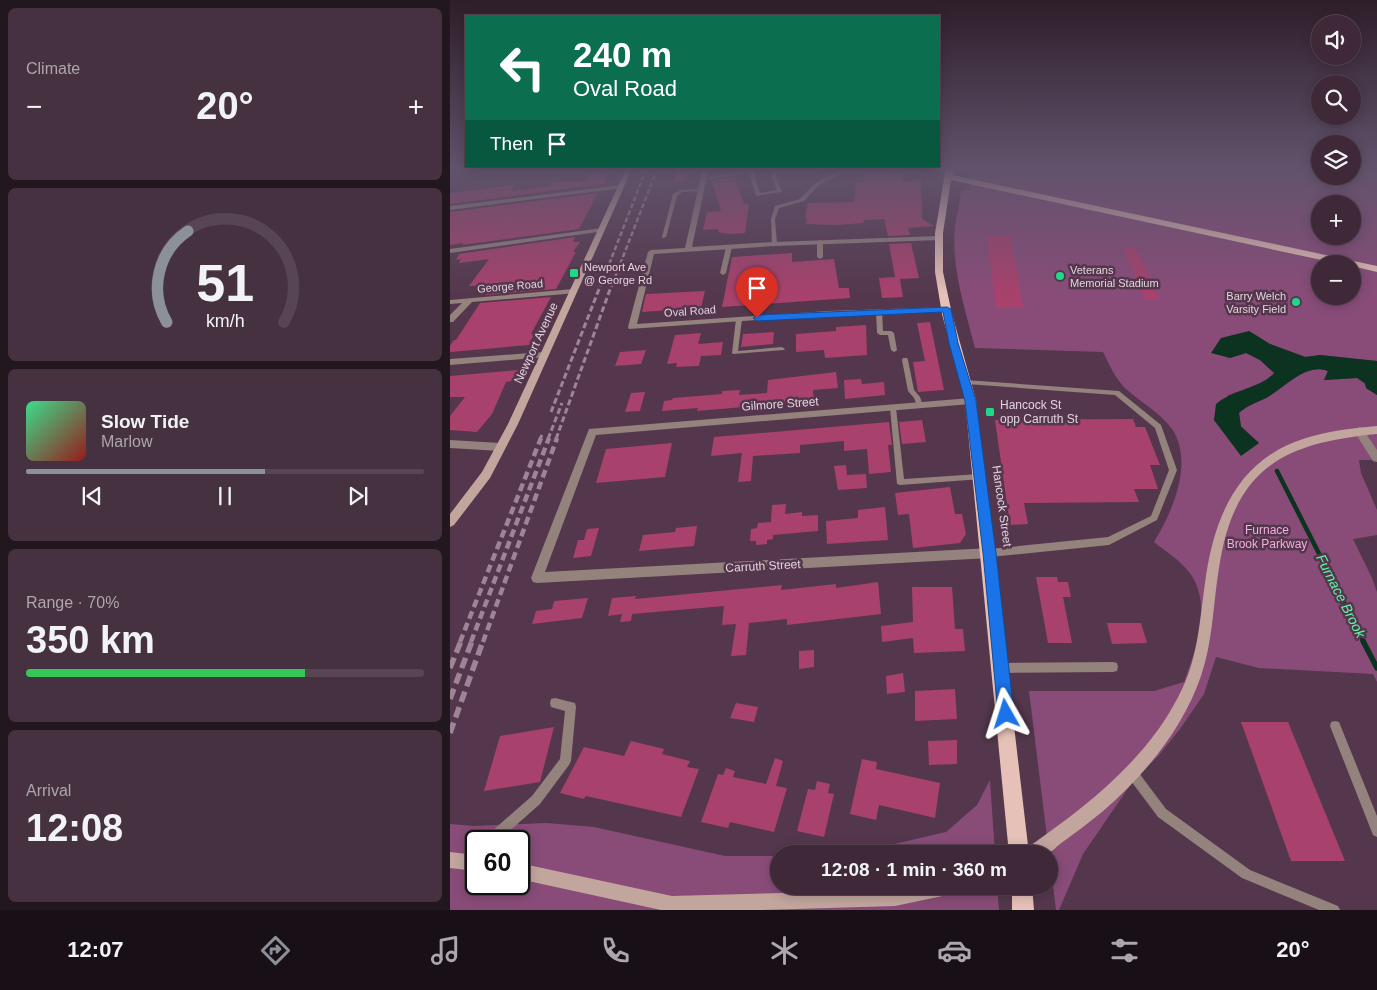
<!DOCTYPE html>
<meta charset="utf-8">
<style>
:root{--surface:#3f2939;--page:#463141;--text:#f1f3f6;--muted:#ada6ae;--line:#584553;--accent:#8c9099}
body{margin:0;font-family:Arial,sans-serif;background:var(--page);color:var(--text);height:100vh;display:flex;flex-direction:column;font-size:19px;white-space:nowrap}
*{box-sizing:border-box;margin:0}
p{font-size:16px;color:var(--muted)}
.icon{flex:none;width:28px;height:28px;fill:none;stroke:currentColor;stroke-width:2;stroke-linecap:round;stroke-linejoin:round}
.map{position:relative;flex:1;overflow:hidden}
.panel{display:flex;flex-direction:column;gap:8px;padding:8px;background:#23171f;width:450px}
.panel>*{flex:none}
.top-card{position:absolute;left:15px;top:15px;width:475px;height:152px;border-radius:0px;box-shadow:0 2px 12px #0003,0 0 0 1px var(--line);background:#0b6e4f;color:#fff;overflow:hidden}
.controls{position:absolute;left:861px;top:15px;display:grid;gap:10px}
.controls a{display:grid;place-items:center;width:50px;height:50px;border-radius:50%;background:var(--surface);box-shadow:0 2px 12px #0003,0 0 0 1px var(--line);font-size:25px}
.speed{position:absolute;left:15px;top:830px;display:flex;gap:10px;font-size:25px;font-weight:700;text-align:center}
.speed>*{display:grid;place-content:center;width:65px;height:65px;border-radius:50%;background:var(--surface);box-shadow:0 2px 12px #0003,0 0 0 1px var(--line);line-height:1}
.speed .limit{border:2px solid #111;border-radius:8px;background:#fff;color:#111}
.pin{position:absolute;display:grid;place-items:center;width:42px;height:42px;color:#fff;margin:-51px -21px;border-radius:50% 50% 50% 0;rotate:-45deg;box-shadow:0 0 5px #0007}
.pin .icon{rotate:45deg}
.me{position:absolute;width:55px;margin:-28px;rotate:354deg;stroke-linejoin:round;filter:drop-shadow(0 0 4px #0008)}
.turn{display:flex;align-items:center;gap:18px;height:105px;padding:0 25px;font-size:22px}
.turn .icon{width:65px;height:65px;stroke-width:2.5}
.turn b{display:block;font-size:35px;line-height:42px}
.then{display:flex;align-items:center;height:48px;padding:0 25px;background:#0003;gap:10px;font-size:19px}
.big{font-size:38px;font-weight:800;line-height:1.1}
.panel .tile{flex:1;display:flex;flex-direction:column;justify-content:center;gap:8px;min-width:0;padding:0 18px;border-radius:8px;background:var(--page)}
.panel .dial{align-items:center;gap:0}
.dial svg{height:130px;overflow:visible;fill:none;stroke:var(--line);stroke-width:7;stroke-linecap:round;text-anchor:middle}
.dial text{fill:var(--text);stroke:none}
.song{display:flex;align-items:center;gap:15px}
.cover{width:60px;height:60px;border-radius:8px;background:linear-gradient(135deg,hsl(150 70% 55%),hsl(0 70% 35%))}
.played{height:5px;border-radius:2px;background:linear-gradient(90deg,var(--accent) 60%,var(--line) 60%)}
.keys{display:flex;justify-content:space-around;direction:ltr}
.heat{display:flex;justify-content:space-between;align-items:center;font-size:28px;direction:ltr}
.charge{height:8px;border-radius:4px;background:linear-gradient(90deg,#34c759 70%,var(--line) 0)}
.trip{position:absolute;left:320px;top:845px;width:288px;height:50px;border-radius:25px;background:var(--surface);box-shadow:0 2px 12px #0003,0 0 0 1px var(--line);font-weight:800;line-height:50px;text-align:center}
.tab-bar{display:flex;height:80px;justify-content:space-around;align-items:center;background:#191017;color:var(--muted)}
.tab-bar .icon{width:35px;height:35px}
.tab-bar .selected{color:var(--accent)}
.tab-bar b{font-size:22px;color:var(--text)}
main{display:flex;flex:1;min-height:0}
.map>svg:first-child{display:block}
.green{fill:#894c79;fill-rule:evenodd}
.water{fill:#0c331f}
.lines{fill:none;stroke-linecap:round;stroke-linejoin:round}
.stream-far1{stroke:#0c331f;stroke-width:4.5}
.stream{stroke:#0c331f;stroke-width:5.5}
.building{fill:#a8416c}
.lane{fill:#94827d;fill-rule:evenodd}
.street{fill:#94827d;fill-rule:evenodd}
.secondary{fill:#c2a69e;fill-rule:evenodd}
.primary{fill:#e5c1b7;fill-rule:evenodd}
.rail-far3{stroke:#9d8596;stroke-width:2.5;stroke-dasharray:5 2.5;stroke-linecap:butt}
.rail-far2{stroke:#9d8596;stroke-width:3;stroke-dasharray:6 3;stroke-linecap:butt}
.rail-far1{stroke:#9d8596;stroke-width:4.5;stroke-dasharray:8 4.5;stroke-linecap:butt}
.rail{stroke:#9d8596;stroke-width:5.5;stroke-dasharray:11 5.5;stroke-linecap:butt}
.route{fill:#1a73e8;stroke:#114b97}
.poi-dot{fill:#1dd988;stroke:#54374c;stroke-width:2}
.labels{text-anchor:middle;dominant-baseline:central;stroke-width:5;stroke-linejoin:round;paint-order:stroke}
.far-poi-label{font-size:11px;fill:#e4d2de;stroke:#54374c;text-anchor:start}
.far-street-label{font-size:11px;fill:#e4d2de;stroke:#54374c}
.street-label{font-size:12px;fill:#e4d2de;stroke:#54374c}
.poi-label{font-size:12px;fill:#e4d2de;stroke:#54374c;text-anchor:start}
.park-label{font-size:12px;fill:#f3addf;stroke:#54374c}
.water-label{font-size:14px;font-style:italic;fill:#5cf6a7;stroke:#54374c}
</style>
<main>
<section class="panel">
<div class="tile"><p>Climate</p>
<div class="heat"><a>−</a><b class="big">20°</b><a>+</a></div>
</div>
<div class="tile dial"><svg viewBox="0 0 100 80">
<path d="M14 69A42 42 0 1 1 86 69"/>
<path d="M14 69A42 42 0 0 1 27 13" stroke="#8c9099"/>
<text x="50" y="56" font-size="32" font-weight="700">51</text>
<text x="50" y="72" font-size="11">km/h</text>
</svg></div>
<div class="tile">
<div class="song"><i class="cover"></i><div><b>Slow Tide</b><p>Marlow</p></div></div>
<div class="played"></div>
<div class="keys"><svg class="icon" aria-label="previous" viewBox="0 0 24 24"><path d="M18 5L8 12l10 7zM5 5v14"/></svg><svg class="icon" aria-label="pause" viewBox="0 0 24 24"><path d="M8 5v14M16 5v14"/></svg><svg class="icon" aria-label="next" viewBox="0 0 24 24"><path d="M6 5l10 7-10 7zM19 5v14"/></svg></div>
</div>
<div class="tile"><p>Range · 70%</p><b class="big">350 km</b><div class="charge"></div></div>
<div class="tile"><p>Arrival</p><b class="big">12:08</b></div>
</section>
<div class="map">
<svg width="927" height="910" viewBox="0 0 927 910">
<rect width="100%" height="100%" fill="#54374c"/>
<g class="green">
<path d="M515,167H870V176H902L903,167H927V361L870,355L856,357L820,344L799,331L780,358L796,353L810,360L825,373L816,382L778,395L764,420L791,455L809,443L791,426L789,413C797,406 806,403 816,398C835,388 855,362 878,371L874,380L907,378L915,384L916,388L927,395V460H909L911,473L927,510V535L903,539L922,578L927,592V682L923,674L809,668L766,657L754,694L730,729L709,755L683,781L633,854L609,910H606L579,691H704L734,682C746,650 763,602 739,572C730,560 715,551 704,542C723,511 744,462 722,429C710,412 690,402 675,388C665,378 659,364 653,352L525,348C515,309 501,267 505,226C507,214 510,203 511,191L519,189L520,173ZM870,204H902V236H870ZM870,264H902V296H870Z"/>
<path d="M540,780L545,854H378L440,845L496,832L527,805Z"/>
<path d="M97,823L144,827L275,856H329V886H547L549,910H0V824L23,826ZM26,841H69V884H26Z"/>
</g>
<path class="water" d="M799,331L820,344L855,357L870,355L927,361V395L916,388L915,383L907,378L874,380L878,371C856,362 834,388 816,398C806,403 797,405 789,413L791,427L809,443L791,456L764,420L766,404C785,389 811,388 824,373L810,360L796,353L780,358L761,353L771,338Z"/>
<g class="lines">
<path class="stream-far1" d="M827,471L914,642"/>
<path class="stream" d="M913,641L927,668"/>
</g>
<g class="building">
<path d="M144,167H160L154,184L0,204V193L64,185L62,191L100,186L103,182L138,180Z"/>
<path d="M228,167H240L236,181L223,182Z"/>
<path d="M413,167H443L441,175L452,174V181L471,180L472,219L484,226L458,228L460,235L438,236L434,219L414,220L413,223L386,225L356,224L357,218H355L358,203L404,202L406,182H415Z"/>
<path d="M284,177L294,204H299L295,233L281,234L268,232L269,229L253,230L257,212L271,211L262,181Z"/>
<path d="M148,193L129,229L12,245L13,243L0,245V212Z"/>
<path d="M537,236H561L573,308H546Z"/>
<path d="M125,237L123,242H130L123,252H126L106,289L36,295L39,285L19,286L39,259L9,263L11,259L6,260L9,254Z"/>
<path d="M461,243L469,278L450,279L453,297L432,298L429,278L445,277L439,244Z"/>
<path d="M673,248H686L709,300H695Z"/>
<path d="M342,253V262L384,259L389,288H399L400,298L272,307L282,257Z"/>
<path d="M255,291L251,308L192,312L196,294Z"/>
<path d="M101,297L81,334H84L79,345L0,352V346L4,340H6L30,303Z"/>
<path d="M480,322L494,390L468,392L463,362L475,361L467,323Z"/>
<path d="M416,325L417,355L375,358L374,350L346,352V334L386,331V327Z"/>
<path d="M324,332L323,344L291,347L293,334Z"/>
<path d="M251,333L248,344L273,342L271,355L251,356L249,366L226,367L227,363L217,364L225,335Z"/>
<path d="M196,350L191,364L165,366L170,352Z"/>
<path d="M68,370L62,381L56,382L42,414L27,432L0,430V416L15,397H0V376Z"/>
<path d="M386,372L388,388L363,390L364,401L247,411L248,408L212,411L214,401L222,400L223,398L272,394V391L290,390L289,395L317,393L318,380Z"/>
<path d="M411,379L412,384L434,382L435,395L395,399L394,380Z"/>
<path d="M195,392L190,411L175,412L181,393Z"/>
<path d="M683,419L686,427H695L710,465H700L708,489H684L689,502L574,503L578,524L560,525L545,420Z"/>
<path d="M472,420L476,442L452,444L449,422Z"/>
<path d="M439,422L442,445H438L441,472L419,474L417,449L394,451V441L350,445V453L303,456L301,481L288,482L292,453L261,456L264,437Z"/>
<path d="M222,443L215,477L146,483L156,449Z"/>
<path d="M396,465L397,475L416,474L417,488L388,490L384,466Z"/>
<path d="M500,487L505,514H512L516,534L510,543L463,548L459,514L448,515L445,493Z"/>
<path d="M336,504L335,514L352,512V516L368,515V531L323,535V539L317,540V544L306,545V541H300L301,529L307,528L308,523L321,522L322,505Z"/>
<path d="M435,507L438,540L377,544L376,521L408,518V510Z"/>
<path d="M247,526L244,546L189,551L193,535L225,532L226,528Z"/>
<path d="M149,528L141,556L123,558L128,540H134L137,529Z"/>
<path d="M586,577H607L608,582H618L621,597H613L622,643H598Z"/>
<path d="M428,582L431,614L337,625V619L299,623L296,655L281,656L286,624L272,625L274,606L182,614L181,621L170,622L172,614L158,616L162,598L186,596L185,599L332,585L331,590L386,584V588Z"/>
<path d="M462,587H502L505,629H513L515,651L464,653L463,638L432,642L431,626L463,622Z"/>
<path d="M138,598L132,618L82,624L86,611L102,609L104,601Z"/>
<path d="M657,623H691L697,643L662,644Z"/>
<path d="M364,650V667L349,669V651Z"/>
<path d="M453,673L455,692L437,694L436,676Z"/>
<path d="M505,689L507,719L465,721V691Z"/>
<path d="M286,703L308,707L304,722L280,718Z"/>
<path d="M791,722H838L895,861H841Z"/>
<path d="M104,727L90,782L34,791L50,736Z"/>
<path d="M507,740V764L479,765L478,741Z"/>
<path d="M181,741L214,749L212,754L240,761L237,767L249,769L231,817L136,796L134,799L110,793L134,747L174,756Z"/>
<path d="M325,758L333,761L326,786L337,788L324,832L280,822L278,828L251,822L268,774L273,775L276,768L285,771L283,777L316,784Z"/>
<path d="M412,759L427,762L426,769L490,783L485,818L429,805L426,820L400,814Z"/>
<path d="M367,781L380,784L378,793L384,794L374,837L347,831L358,789L365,790Z"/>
</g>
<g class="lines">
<g class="lane">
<path d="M300,167H304L303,171L310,193L327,190L322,178V167H326V178L332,191V192L306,196L299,173L253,180L251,179L299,170Z"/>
<path d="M369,167H373V169L370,170Z"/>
<path d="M386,167H390L392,174L369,185L354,201L329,208L325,219L327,244L322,245L321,219L325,206L350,199L365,183L388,172Z"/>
<path d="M475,167H484L501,172L499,173Z"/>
<path d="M252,189V190L250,191L232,192L227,196L216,237L212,238V237L223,194L231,190Z"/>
<path d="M370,240L373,242V257L370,259L367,257V242Z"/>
<path d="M279,245L282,247L276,273L273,275L270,273L276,247Z"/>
<path d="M429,309L432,311L433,331H441L444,333L447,350L446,351L444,352L441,350L438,335H430L427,333L426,311Z"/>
<path d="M289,317L292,319L288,351L332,347L335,349L334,350L283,354L282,353L286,319Z"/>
<path d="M453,358H457L458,360L464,390L470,397L473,406L472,408H468L464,398L458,391L452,360Z"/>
<path d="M515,380L669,391L711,425L727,470L707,520L659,545L540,557L537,556L536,553L537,550L540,549L658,537L701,516L719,470L705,428L665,395L517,384L514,382Z"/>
<path d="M443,405L446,408L454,479L529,474L532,475L533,477L532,479L450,485L447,484L440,408Z"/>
<path d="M663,662L667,663L668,667L667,671L663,672L551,673L547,672L546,668L547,664L551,663Z"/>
<path d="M105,698L125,703L126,707L121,761L119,765L90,804L48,841H33L35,837L82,796L110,759L115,711L101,707L100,703L101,699Z"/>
<path d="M885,721L889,722L927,816V837L923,835L880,726L881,722Z"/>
<path d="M682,767L686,769L716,809L800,870L888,906L890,910H869L792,878L708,817L678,777L676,773L678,769Z"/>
</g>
<g class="street">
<path d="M253,167H259L242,247L324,242L489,236L492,238L489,240L324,246L204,254L187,324L378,311L497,307L501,309L497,311L378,315L179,329L178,327L198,252L201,250L235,248Z"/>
<path d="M171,185L173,186V188L0,210V206Z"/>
<path d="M152,228L155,230L154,231L0,253V249Z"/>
<path d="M123,289H126V293L22,302L3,322H0V315L12,303L0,304V300Z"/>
<path d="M93,352L97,355L96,357L0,365V359Z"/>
<path d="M521,398L526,401L521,404L146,435L95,572L540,548L544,549L546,553L544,557L540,558L87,583L83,582L81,578L139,429Z"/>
<path d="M909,427L912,428L927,450V462L923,461L904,431Z"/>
<path d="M0,440L50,443L55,447L50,451L0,448Z"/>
</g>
<g class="secondary">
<path d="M177,167H183L68,424L40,478L4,525L0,527V514L32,472L58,424Z"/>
<path d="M927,426V434C833,443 784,468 769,568C763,604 763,641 751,676C733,729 694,776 652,812C638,823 624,834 610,844C606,847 602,852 598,853C592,856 581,854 575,854L577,848C638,805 701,757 733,687C748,655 750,618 755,583C764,514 790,455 863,436C884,430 906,428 927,426Z"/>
<path d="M0,852L26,855V871L0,868Z"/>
<path d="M69,863L222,896L445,890L461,886H510L508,892L502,894L445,906L312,910H211L69,879Z"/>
</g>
<g class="primary">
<path d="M496,167H503L502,175L927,266V272L902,266V264H890L501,180L493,233V272L502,314L526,400L579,854H559L515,400L492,314L485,272V233Z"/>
<path d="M562,886H582L584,910H562Z"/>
</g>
<g class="rail-far3">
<path d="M151,285L197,167"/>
<path d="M162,285L208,167"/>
</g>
<g class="rail-far2">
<path d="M101,412L151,284"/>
<path d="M90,439L92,435"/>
<path d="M98,439L112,403"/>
<path d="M106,439L162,284"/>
</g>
<g class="rail-far1">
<path d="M10,642L91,438"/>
<path d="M21,642L99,438"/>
<path d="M33,642L107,438"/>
</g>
<g class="rail">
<path d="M0,668L11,641"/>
<path d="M0,699L22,641"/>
<path d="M0,733L33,641"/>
</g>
</g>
<linearGradient id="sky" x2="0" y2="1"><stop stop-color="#2e1e2a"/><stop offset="0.57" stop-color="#61536c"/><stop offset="1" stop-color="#61536c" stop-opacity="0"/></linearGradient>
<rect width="927" height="295" fill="url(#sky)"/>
<path class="route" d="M497,307L501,309L508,343L526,401L546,553L564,714L561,720L556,722L550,720L548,714L533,553L515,401L499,343L493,312L307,321L303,318L307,315Z"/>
<g class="poi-dot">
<rect x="119" y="268" width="10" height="10" rx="2.5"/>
<circle cx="610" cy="276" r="5"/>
<circle cx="846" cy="302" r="5"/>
<rect x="535" y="407" width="10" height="10" rx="2.5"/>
</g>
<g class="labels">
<g class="far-poi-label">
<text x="134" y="267">Newport Ave<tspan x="134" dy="13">@ George Rd</tspan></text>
<text x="620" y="270">Veterans<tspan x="620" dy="13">Memorial Stadium</tspan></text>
<text x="836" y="296" text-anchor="end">Barry Welch<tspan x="836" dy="13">Varsity Field</tspan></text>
</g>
<g class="far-street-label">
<text transform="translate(60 286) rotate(-5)">George Road</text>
<text transform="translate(240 311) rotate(-4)">Oval Road</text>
</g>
<g class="street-label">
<text transform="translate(86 343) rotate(-65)">Newport Avenue</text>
<text transform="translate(330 404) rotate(-4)">Gilmore Street</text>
<text transform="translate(552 506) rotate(82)">Hancock Street</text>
<text transform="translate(313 566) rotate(-3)">Carruth Street</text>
</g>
<g class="poi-label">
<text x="550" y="405">Hancock St<tspan x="550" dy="14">opp Carruth St</tspan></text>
</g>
<g class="park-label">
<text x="817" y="530">Furnace<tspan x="817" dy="14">Brook Parkway</tspan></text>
</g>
<g class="water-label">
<text transform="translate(891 596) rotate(63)">Furnace Brook</text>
</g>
</g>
</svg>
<div class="controls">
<a><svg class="icon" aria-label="sound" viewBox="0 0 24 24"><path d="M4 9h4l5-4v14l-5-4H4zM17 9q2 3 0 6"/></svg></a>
<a><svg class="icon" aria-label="search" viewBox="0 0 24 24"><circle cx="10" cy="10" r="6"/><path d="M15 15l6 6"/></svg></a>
<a><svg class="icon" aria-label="layers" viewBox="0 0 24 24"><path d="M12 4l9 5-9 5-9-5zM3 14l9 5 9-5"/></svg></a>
<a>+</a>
<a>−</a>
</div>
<div class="speed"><div class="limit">60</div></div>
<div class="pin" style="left:307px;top:318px;background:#d93025"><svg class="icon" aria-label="arrive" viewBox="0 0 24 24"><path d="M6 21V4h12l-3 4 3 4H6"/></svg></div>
<svg class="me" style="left:556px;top:714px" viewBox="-20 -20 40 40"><path d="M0-17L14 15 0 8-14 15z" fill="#1a73e8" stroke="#fff" stroke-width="4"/></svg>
<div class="trip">12:08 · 1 min · 360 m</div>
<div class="top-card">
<div class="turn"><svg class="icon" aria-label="left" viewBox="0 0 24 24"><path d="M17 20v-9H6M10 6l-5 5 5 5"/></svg><div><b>240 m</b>Oval Road</div></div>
<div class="then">Then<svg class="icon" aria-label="arrive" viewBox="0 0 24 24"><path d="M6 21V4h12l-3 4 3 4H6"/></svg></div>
</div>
</div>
</main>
<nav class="tab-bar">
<b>12:07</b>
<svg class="icon selected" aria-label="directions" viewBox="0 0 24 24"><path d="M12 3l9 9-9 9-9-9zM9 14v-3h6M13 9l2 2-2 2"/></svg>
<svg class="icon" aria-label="music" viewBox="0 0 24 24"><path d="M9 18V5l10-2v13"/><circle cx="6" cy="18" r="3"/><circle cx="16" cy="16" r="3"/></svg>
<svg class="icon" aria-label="phone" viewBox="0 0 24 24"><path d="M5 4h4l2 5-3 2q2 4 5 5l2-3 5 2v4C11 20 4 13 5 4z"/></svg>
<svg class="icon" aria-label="climate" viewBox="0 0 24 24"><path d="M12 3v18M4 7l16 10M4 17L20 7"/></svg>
<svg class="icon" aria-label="car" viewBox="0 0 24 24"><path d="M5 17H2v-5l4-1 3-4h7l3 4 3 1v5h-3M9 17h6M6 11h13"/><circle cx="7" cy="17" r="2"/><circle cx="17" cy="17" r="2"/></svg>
<svg class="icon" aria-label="filters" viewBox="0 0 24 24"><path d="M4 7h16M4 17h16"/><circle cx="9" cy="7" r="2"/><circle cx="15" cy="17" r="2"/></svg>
<b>20°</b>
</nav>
